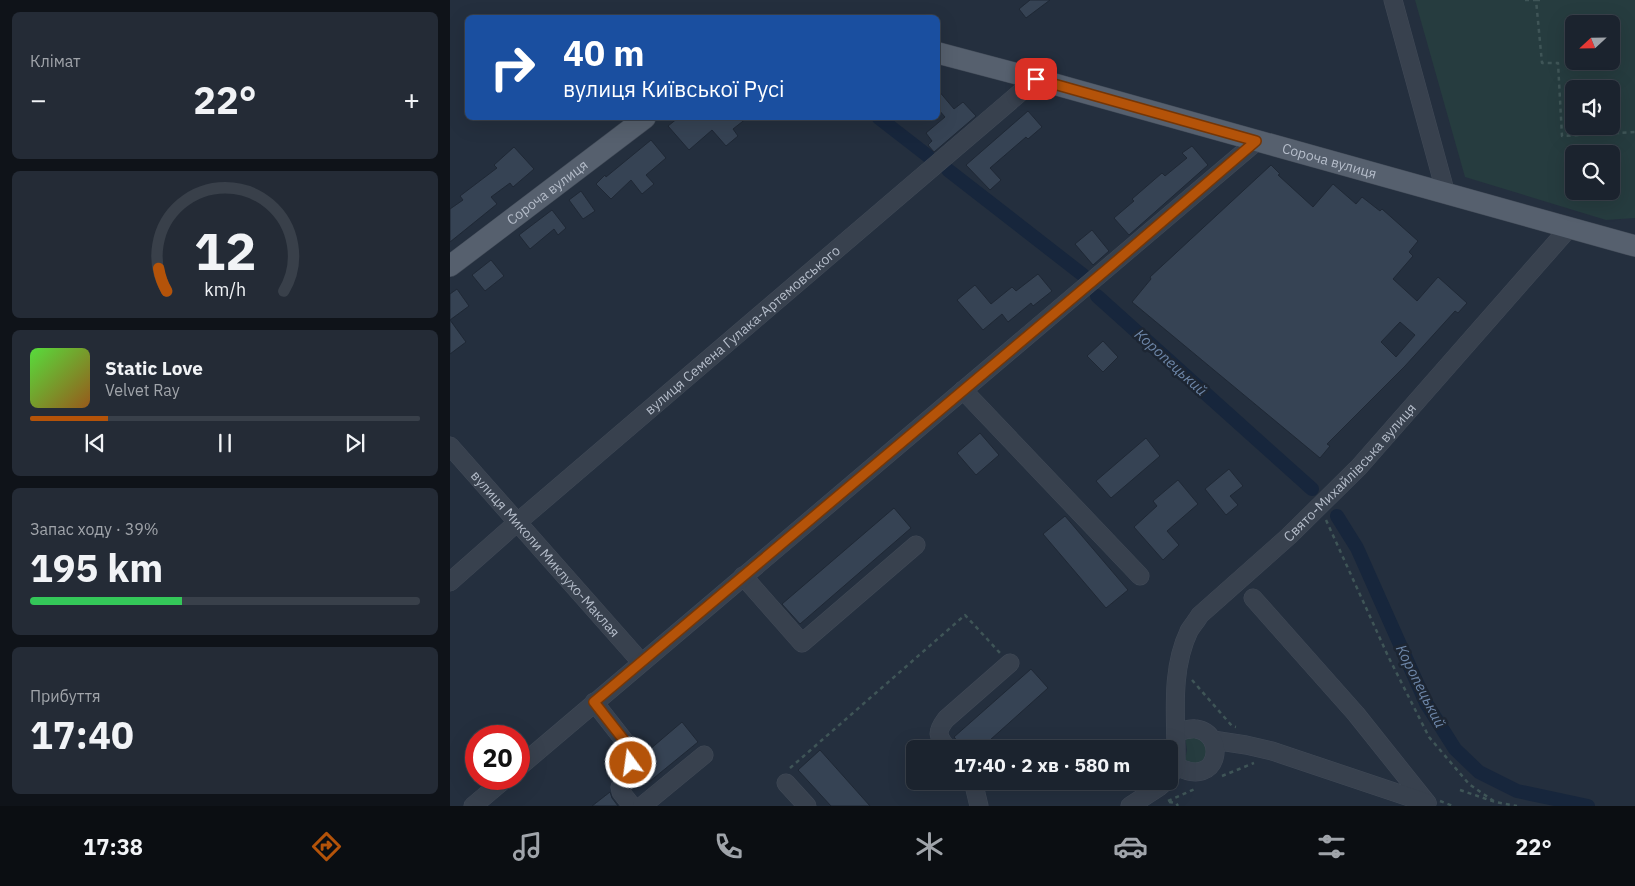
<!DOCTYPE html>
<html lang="uk">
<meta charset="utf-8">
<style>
:root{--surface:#1b232e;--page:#242b36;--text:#f1f3f6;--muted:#a0a4aa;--line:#39404a;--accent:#b45309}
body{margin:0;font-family:"IBM Plex Sans",sans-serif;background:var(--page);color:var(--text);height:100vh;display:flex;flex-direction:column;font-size:19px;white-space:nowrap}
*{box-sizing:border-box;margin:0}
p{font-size:16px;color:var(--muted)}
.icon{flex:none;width:28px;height:28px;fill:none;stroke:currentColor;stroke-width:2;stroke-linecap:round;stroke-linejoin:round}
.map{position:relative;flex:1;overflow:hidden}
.drawer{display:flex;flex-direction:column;gap:12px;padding:12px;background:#0f1319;width:450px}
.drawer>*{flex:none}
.guide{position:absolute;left:15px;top:15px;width:475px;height:105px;border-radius:8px;box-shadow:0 5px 20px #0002,0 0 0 1px var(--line);background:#1a4fa0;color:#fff;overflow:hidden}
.needle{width:32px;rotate:248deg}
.tools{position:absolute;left:1115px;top:15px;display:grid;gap:10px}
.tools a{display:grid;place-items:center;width:55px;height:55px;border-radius:8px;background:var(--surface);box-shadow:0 5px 20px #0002,0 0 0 1px var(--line);font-size:25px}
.speed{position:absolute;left:15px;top:725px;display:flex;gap:10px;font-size:25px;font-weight:700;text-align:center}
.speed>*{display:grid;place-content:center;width:65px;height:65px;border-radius:50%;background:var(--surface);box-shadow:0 5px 20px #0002,0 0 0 1px var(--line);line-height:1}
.speed .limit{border:8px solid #d22;background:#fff;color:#111}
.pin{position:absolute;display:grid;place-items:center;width:42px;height:42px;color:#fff;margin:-21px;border-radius:10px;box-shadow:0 2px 8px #0006}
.me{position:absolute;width:55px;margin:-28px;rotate:346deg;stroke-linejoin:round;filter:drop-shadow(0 0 4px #0008)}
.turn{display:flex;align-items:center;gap:18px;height:105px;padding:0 15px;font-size:22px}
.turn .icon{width:65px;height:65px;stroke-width:2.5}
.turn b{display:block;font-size:35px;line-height:42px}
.big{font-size:38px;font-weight:700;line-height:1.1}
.drawer .widget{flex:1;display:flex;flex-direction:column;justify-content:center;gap:8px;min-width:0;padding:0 18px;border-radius:8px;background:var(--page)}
.drawer .dial{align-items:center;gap:0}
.dial svg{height:130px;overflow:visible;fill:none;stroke:var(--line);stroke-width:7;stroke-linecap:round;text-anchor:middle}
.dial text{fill:var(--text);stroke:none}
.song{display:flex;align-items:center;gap:15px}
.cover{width:60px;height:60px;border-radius:8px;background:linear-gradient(135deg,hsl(110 70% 55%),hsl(30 70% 35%))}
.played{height:5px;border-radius:2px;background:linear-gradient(90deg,var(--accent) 20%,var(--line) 20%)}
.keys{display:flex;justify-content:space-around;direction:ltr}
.heat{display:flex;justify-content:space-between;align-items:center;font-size:28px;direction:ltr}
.charge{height:8px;border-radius:4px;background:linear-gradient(90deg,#34c759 39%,var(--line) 0)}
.trip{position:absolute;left:456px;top:740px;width:272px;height:50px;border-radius:8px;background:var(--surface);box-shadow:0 5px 20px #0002,0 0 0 1px var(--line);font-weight:700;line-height:50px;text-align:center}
.menu{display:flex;height:80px;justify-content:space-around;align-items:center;background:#0b0e12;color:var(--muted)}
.menu .icon{width:35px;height:35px}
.menu .selected{color:var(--accent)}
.menu b{font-size:22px;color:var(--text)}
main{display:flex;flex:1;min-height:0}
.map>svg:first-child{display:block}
.green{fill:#263c3f;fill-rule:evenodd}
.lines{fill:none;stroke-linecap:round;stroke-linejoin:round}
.canal{stroke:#17263c;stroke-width:14}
.building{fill:#364354;stroke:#1f2835;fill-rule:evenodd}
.minor-casing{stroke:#414a57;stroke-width:19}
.major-casing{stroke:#414a57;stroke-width:22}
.path{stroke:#3f5557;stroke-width:2.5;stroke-dasharray:4 4;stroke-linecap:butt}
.minor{stroke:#38414e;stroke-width:18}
.major{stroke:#56606e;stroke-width:21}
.route-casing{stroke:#753606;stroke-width:12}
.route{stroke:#b45309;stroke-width:9}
.labels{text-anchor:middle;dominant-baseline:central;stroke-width:5;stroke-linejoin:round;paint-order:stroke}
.street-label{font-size:14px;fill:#b4bcc9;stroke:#1d2633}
.water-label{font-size:15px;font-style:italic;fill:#6d86a8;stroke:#1d2633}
</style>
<main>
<section class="drawer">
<div class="widget"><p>Клімат</p>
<div class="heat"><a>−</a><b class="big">22°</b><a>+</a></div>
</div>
<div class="widget dial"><svg viewBox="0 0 100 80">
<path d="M14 69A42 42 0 1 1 86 69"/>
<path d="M14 69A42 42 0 0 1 9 55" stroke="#b45309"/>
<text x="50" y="56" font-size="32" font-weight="700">12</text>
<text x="50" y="72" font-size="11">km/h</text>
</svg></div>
<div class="widget">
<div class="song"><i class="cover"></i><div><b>Static Love</b><p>Velvet Ray</p></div></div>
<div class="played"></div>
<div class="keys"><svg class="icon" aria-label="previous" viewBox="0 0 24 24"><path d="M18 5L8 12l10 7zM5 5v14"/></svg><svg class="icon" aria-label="pause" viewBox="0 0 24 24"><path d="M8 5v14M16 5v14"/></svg><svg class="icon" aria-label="next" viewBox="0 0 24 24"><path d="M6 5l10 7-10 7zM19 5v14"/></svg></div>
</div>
<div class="widget"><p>Запас ходу · 39%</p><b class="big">195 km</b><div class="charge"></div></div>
<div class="widget"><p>Прибуття</p><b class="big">17:40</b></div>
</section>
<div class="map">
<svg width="1185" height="806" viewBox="0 0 1185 806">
<rect width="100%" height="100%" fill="#242f3e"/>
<g class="green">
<path d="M965,0H1185V218L1156,220L1015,177ZM1124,24H1161V61H1124ZM1124,89H1161V126H1124ZM1124,154H1161V191H1124Z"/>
<path d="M748,736L759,746L753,764H734L737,750L735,737Z"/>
</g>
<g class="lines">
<g class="canal">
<path d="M429,118L478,156"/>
<path d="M498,170L633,275"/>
<path d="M647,296L862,489"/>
<path d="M887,516L907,548L976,703L1005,749L1029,772L1067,791L1138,806"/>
</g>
</g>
<g class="building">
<path d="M580,0H600L576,18L569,9Z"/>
<path d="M488,90L504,109L513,102L526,116L484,152L478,145L482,141L476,133L495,117L488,109Z"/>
<path d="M578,111L592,127L578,139L576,137L540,168L551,180L540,190L516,165Z"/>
<path d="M228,118H297L283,129L288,136L276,146L262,130L239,150L218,126Z"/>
<path d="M201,140L216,158L196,175L204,184L192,194L181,180L161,199L146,184L155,175L156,177Z"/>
<path d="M742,146L758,165L679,235L664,218L684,201L682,199L712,173L715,176L737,158L732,153Z"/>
<path d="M64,147L84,169L63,187L60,183L41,197L47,204L0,242V209L13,200L10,196L47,168L44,165Z"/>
<path d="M821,165L830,174L828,175L863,207L883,184L906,204L912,197L930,211L932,209L968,241L959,252L963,256L943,279L967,301L988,277L1017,303L1008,313L1005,311L955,366L877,444L880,446L870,458L682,302L701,279L700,277ZM950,322L965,335L946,357L931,342Z"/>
<path d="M131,191L145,211L133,219L119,200Z"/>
<path d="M102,210L116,228L108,235L104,229L80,249L69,235Z"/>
<path d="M642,230L659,251L643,265L625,244Z"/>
<path d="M41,260L54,276L35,291L22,275Z"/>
<path d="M588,274L602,291L583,306L581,303L558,322L552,314L533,330L507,300L525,285L541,304L562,287L566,291Z"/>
<path d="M7,289L19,306L0,320V294Z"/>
<path d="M0,320L16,342L0,354Z"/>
<path d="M653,341L668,357L653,372L637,356Z"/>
<path d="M530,433L549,455L526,475L507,453Z"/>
<path d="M696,438L710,456L661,498L646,481Z"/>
<path d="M779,469L793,486L780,496L788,505L776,515L755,489Z"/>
<path d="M728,480L748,504L717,531L729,545L713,560L684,527L707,506L703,501Z"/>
<path d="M444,508L461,528L350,624L332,604Z"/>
<path d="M615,516L678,590L656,608L593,534Z"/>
<path d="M581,669L598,688L530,749H514L504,737Z"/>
<path d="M232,722L248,742L199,782L191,772L192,756Z"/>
<path d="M370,750L420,806H381L348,770Z"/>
<path d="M160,792L162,798L168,806H142Z"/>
</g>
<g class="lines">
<defs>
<g id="minor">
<path d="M943,0L996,194"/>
<path d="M513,390L690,576"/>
<path id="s1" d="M0,446L191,662"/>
<path d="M293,576L352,643L466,545"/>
<path id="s2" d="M0,582L62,527L586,79"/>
<path d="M803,598L906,714L977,803"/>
<path d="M144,702L180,748C182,755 182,770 178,777C177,781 173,784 170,787L171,792L182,806"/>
<path d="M763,740L796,745L822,751L977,803"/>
<path d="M498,749C487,736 486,732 496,719L560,663"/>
<path d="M726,766C770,790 777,733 746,729C740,728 733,731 727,732"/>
<path d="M69,767L807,141"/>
<path id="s3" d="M720,776L726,766C727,721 719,673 739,631C742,626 747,620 750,615L839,536L909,467L1119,228"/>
<path d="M523,781L529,806"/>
<path d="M336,783L357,806"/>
<path d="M23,806L55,779"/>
<path d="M192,806L254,755"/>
<path d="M680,806L709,787L716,781"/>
</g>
<g id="major">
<path id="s4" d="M488,53L586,79L1185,246"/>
<path id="s5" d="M0,266L195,118"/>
</g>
</defs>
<use href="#minor" class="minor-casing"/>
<use href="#major" class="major-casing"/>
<g class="path">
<path d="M1075,0H1086L1092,63H1108L1112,136L1185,132"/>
<path d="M1086,0H1094"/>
<path d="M876,520L938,656L979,737L1019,784L1045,802"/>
<path d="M742,680L782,726L786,727"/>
<path d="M340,768L515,615L550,653"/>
<path d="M772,776L804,763"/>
<path d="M1010,790L1045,802L1067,806"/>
<path d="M718,801L747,788"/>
<path d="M990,801L1003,806"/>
<path d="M719,802L726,803L728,806"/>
</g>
<use href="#minor" class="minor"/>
<use href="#major" class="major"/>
</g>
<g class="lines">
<defs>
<path id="route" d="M181,763V752L180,748L144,702L656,270L806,141L586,79"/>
</defs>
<use href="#route" class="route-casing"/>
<use href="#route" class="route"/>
</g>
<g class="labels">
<g class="street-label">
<text stroke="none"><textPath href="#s4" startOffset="406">Сороча вулиця</textPath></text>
<text stroke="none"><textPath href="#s5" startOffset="122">Сороча вулиця</textPath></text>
<text stroke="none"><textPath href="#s2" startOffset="386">вулиця Семена Гулака-Артемовського</textPath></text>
<text stroke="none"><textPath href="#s3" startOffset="375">Свято-Михайлівська вулиця</textPath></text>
<text stroke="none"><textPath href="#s1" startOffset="144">вулиця Миколи Миклухо-Маклая</textPath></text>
</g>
<g class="water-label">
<text transform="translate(721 362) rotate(42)">Коропецький</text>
<text transform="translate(971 686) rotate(63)">Коропецький</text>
</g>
</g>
</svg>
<div class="tools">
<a><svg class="needle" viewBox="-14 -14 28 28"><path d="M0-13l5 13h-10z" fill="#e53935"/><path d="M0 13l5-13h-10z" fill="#a0a4aa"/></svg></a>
<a><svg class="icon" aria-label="sound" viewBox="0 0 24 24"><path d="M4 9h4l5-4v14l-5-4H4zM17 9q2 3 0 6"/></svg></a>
<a><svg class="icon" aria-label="search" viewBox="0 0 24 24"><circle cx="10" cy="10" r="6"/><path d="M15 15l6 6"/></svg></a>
</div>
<div class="speed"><div class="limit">20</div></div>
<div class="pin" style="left:586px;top:79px;background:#d93025"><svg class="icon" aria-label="arrive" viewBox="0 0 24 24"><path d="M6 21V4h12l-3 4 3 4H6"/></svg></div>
<svg class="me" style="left:181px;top:763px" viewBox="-20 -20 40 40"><circle r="17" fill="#b45309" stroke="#fff" stroke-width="3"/><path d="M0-11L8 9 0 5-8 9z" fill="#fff"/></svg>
<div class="trip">17:40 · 2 хв · 580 m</div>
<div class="guide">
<div class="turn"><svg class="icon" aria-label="right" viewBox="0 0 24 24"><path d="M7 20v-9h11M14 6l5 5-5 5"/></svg><div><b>40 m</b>вулиця Київської Русі</div></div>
</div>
</div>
</main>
<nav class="menu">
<b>17:38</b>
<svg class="icon selected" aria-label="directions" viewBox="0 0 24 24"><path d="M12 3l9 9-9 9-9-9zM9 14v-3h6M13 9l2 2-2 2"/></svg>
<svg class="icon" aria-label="music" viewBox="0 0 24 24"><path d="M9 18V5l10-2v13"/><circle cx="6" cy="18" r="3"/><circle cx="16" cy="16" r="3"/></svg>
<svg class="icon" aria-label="phone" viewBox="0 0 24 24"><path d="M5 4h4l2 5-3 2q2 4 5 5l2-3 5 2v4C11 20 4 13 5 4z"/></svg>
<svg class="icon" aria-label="climate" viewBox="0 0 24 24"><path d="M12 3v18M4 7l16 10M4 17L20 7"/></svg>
<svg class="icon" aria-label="car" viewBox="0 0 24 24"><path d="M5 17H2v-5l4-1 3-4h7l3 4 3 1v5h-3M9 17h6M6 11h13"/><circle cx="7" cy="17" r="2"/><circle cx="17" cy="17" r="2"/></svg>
<svg class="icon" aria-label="filters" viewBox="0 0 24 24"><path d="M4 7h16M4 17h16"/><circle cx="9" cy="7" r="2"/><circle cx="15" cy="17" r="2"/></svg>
<b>22°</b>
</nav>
